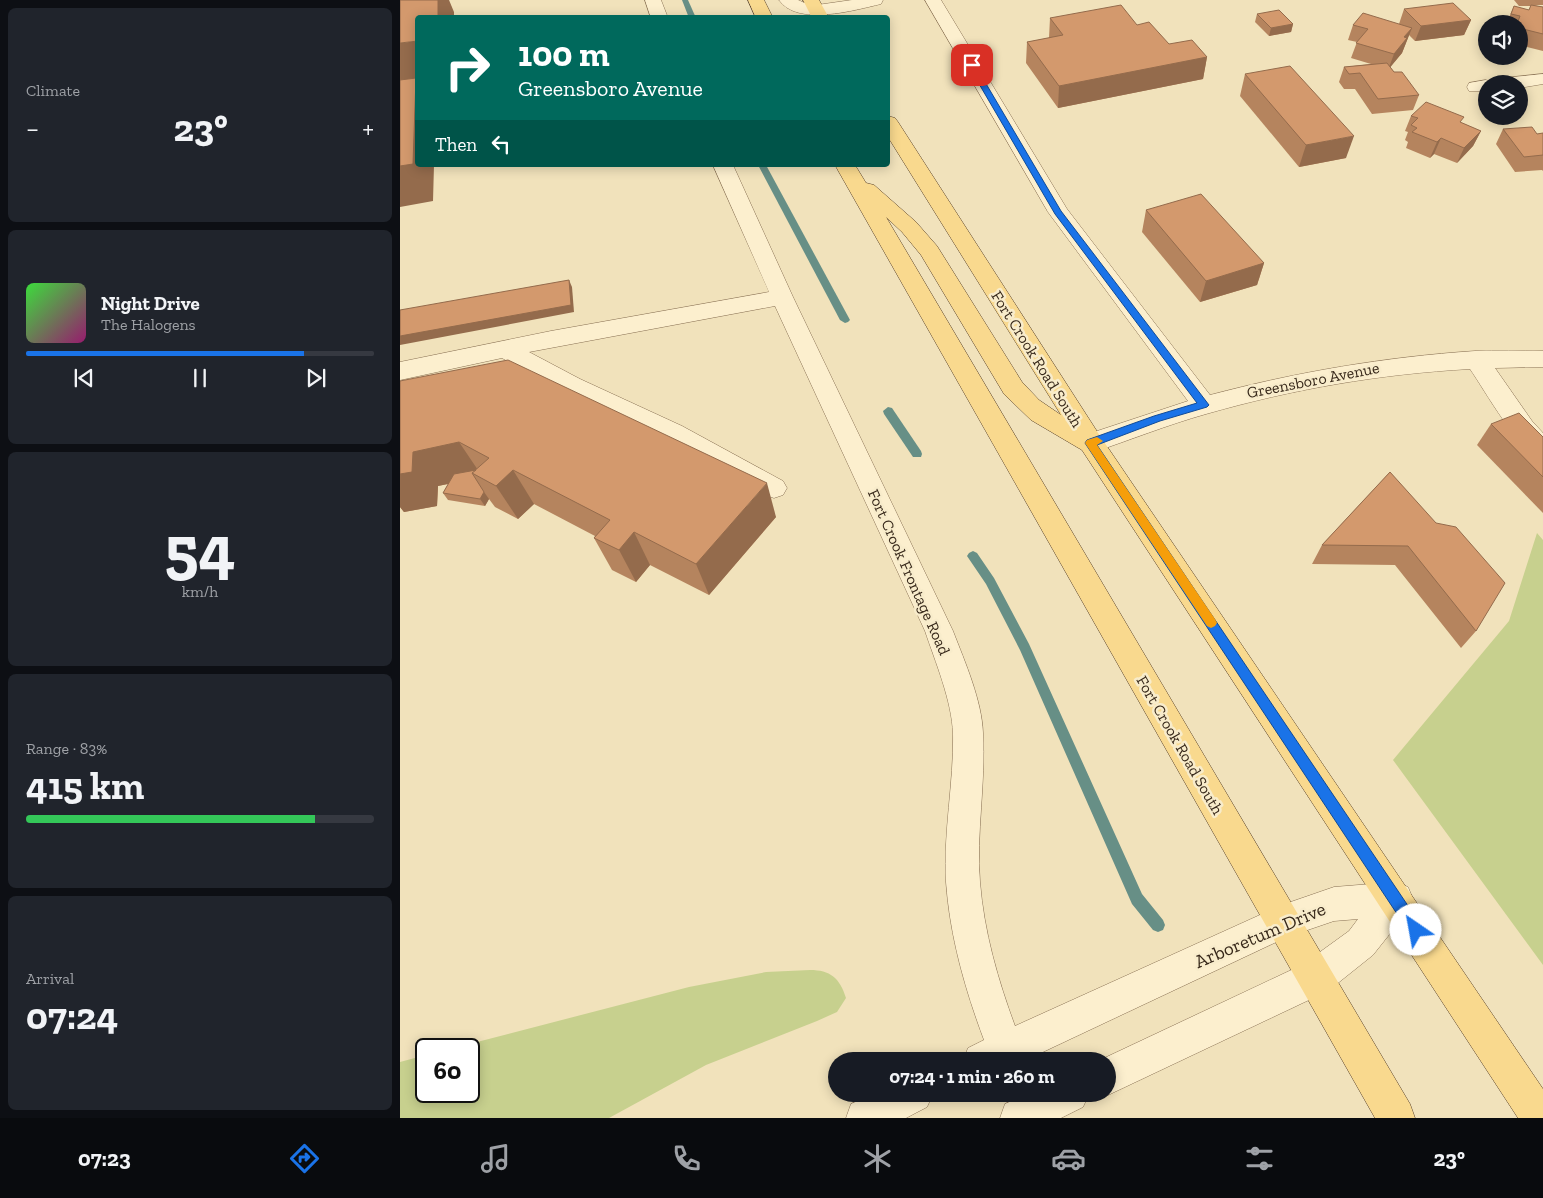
<!DOCTYPE html>
<meta charset="utf-8">
<style>
:root{--surface:#171b24;--page:#20242c;--text:#f1f3f6;--muted:#9ea1a6;--line:#363941;--accent:#1a73e8}
body{margin:0;font-family:"Zilla Slab",serif;background:var(--page);color:var(--text);height:100vh;display:flex;flex-direction:column;font-size:19px;white-space:nowrap}
*{box-sizing:border-box;margin:0}
p{font-size:16px;color:var(--muted)}
.icon{flex:none;width:28px;height:28px;fill:none;stroke:currentColor;stroke-width:2;stroke-linecap:round;stroke-linejoin:round}
.map{position:relative;flex:1;overflow:hidden}
.panel{display:flex;flex-direction:column;gap:8px;padding:8px;background:#0d0f14;width:400px}
.panel>*{flex:none}
.top-card{position:absolute;left:15px;top:15px;width:475px;height:152px;border-radius:5px;box-shadow:0 2px 12px #0003;background:#00695c;color:#fff;overflow:hidden}
.controls{position:absolute;left:1078px;top:15px;display:grid;gap:10px}
.controls a{display:grid;place-items:center;width:50px;height:50px;border-radius:50%;background:var(--surface);box-shadow:0 2px 12px #0003;font-size:25px}
.speed{position:absolute;left:15px;top:1038px;display:flex;gap:10px;font-size:25px;font-weight:700;text-align:center}
.speed>*{display:grid;place-content:center;width:65px;height:65px;border-radius:50%;background:var(--surface);box-shadow:0 2px 12px #0003;line-height:1}
.speed .limit{border:2px solid #111;border-radius:8px;background:#fff;color:#111}
.pin{position:absolute;display:grid;place-items:center;width:42px;height:42px;color:#fff;margin:-21px;border-radius:10px;box-shadow:0 2px 8px #0006}
.me{position:absolute;width:55px;margin:-28px;rotate:327deg;stroke-linejoin:round;filter:drop-shadow(0 0 4px #0008)}
.turn{display:flex;align-items:center;gap:18px;height:105px;padding:0 20px;font-size:22px}
.turn .icon{width:65px;height:65px;stroke-width:2.5}
.turn b{display:block;font-size:35px;line-height:42px}
.then{display:flex;align-items:center;height:48px;padding:0 20px;background:#0003;gap:10px;font-size:19px}
.big{font-size:38px;font-weight:800;line-height:1.1}
.panel .card{flex:1;display:flex;flex-direction:column;justify-content:center;gap:8px;min-width:0;padding:0 18px;border-radius:8px;background:var(--page)}
.panel .dial{align-items:center;gap:0}
.dial b{font-size:65px;line-height:1}
.song{display:flex;align-items:center;gap:15px}
.cover{width:60px;height:60px;border-radius:8px;background:linear-gradient(135deg,hsl(120 70% 55%),hsl(320 70% 35%))}
.played{height:5px;border-radius:2px;background:linear-gradient(90deg,var(--accent) 80%,var(--line) 80%)}
.keys{display:flex;justify-content:space-around;direction:ltr}
.heat{display:flex;justify-content:space-between;align-items:center;font-size:28px;direction:ltr}
.charge{height:8px;border-radius:4px;background:linear-gradient(90deg,#34c759 83%,var(--line) 0)}
.trip{position:absolute;left:428px;top:1052px;width:288px;height:50px;border-radius:25px;background:var(--surface);box-shadow:0 2px 12px #0003;font-weight:800;line-height:50px;text-align:center}
.menu{display:flex;height:80px;justify-content:space-around;align-items:center;background:#090b0e;color:var(--muted)}
.menu .icon{width:35px;height:35px}
.menu .on{color:var(--accent)}
.menu b{font-size:22px;color:var(--text)}
main{display:flex;flex:1;min-height:0}
.map>svg:first-child{display:block}
.green{fill:#c7d08e}
.lines{fill:none;stroke-linecap:round;stroke-linejoin:round}
.stream{fill:#678f86;fill-rule:evenodd}
.minor-casing{stroke:#897154;stroke-width:1}
.major-casing{stroke:#563f29;stroke-width:1}
.minor{fill:#fcefce;fill-rule:evenodd}
.major{fill:#f9d98e;fill-rule:evenodd}
.wall{fill:#b5845e}
.shaded-wall{fill:#946b4c}
.building{fill:#d3996d;stroke:#946b4c}
.route{fill:#1a73e8;stroke:#114b97}
.slow{fill:#f59e0b}
.labels{text-anchor:middle;dominant-baseline:central;stroke-width:5;stroke-linejoin:round;paint-order:stroke}
.street-label{font-size:16px;fill:#37281a;stroke:#f8eccb}
.near-street-label{font-size:19px;fill:#37281a;stroke:#f8eccb}
</style>
<main>
<section class="panel">
<div class="card"><p>Climate</p>
<div class="heat"><a>−</a><b class="big">23°</b><a>+</a></div>
</div>
<div class="card">
<div class="song"><i class="cover"></i><div><b>Night Drive</b><p>The Halogens</p></div></div>
<div class="played"></div>
<div class="keys"><svg class="icon" aria-label="previous" viewBox="0 0 24 24"><path d="M18 5L8 12l10 7zM5 5v14"/></svg><svg class="icon" aria-label="pause" viewBox="0 0 24 24"><path d="M8 5v14M16 5v14"/></svg><svg class="icon" aria-label="next" viewBox="0 0 24 24"><path d="M6 5l10 7-10 7zM19 5v14"/></svg></div>
</div>
<div class="card dial"><b>54</b><p>km/h</p></div>
<div class="card"><p>Range · 83%</p><b class="big">415 km</b><div class="charge"></div></div>
<div class="card"><p>Arrival</p><b class="big">07:24</b></div>
</section>
<div class="map">
<svg width="1143" height="1118" viewBox="0 0 1143 1118">
<rect width="100%" height="100%" fill="#f1e2bb"/>
<g class="green">
<path d="M1137,533L1143,540V965L993,760L1109,621Z"/>
<path d="M410,970C430,970 440,978 446,998L437,1012L417,1021L306,1065L209,1118H0V1062L26,1055V1091H69V1049H50L289,987L366,972Z"/>
</g>
<g class="lines">
<g class="stream">
<path d="M282,0H288L296,18H289Z"/>
<path d="M358,165H366L450,320L448,322L445,323L440,320Z"/>
<path d="M488,407L492,408L521,451L522,454L521,457H513L484,414L483,411Z"/>
<path d="M573,551L577,553L594,578L629,644L742,894L763,920L765,925L763,930L758,932L753,930L732,904L620,650L586,584L567,556L569,553Z"/>
</g>
<defs>
<g id="minor">
<path d="M245,0H261L268,18H251Z"/>
<path d="M379,0H398L407,4L417,5L452,0H483L481,4C455,10 397,27 379,0Z"/>
<path d="M525,0H541L667,209L810,395C897,372 985,357 1075,351C1097,350 1120,351 1143,351V367L1095,368L1132,421L1143,433V459C1118,451 1086,392 1070,369C980,374 893,389 806,414C767,425 730,440 691,453L682,450L678,443L682,436L788,401L648,212Z"/>
<path d="M1143,74V84L1119,88V84H1094L1097,80L1103,78Z"/>
<path d="M1086,80L1094,84H1086V91H1069L1067,87L1069,83Z"/>
<path d="M313,165H333L393,297L553,631C565,662 582,701 583,733C586,782 576,834 580,882C584,932 598,980 615,1026L882,905L934,887L996,882L1008,887L1013,899L1008,911L973,955L928,991L706,1096L701,1094H706V1061H698L902,965L949,931L958,919L934,921L887,937L628,1059V1061H563L568,1048L584,1040C565,989 550,937 546,882C543,833 554,782 553,734C552,701 535,661 525,631L375,306L129,352L180,379L282,426L383,481L387,488L383,495L374,498L365,495L264,440L162,391L102,358L0,380V362L151,331L369,292Z"/>
<path d="M474,1094H533L527,1107L506,1118H446L451,1104Z"/>
<path d="M628,1094H689L683,1107L661,1118H600L605,1104Z"/>
</g>
<g id="major">
<path d="M348,0H364L373,18H356Z"/>
<path d="M403,0H419L429,18H412Z"/>
<path d="M488,116L495,118L498,122L700,436L1143,1089V1118H1118L682,450L631,420L604,394L521,255L502,232L486,217L1010,1104L1015,1118H975L435,165H455L466,183L474,185L516,222L537,246L622,382L639,400L661,415L488,137Z"/>
</g>
</defs>
<use href="#minor" class="minor-casing"/>
<use href="#major" class="major-casing"/>
<use href="#minor" class="minor"/>
<use href="#major" class="major"/>
</g>
<g class="wall">
<path d="M1114,0H1143V5H1134L1143,7V51L1119,45V24H1106L1114,6L1129,10L1131,6H1119Z"/>
<path d="M1004,9L1071,20L1064,35L1015,41L1009,35L1002,53L990,67L994,72L1019,95L1013,110L972,114L955,89H944L939,82L944,67L971,64L951,58L957,42L948,40L953,25L999,24Z"/>
<path d="M857,14L893,24L891,32L869,36L855,22Z"/>
<path d="M650,18L737,25L769,44L807,57L803,79L658,108L626,63L627,42L649,38Z"/>
<path d="M845,74L946,158L899,167L840,96Z"/>
<path d="M1011,116L1062,123L1081,131L1073,146L1057,163L1034,154L1030,158L1006,148L1008,142L1005,140L1008,132L1005,131Z"/>
<path d="M1103,129L1137,134L1143,133V171L1142,170L1115,172L1096,144Z"/>
<path d="M746,210L864,263L857,285L800,302L742,232Z"/>
<path d="M0,381L376,517L309,595L250,565L236,582L212,570L194,538L195,536L134,504L118,519L95,507L89,499L85,506L48,500L43,493L48,484L38,486L37,506L4,512L0,507Z"/>
<path d="M1091,424L1143,437V513L1077,445Z"/>
<path d="M990,472L1076,631L1061,648L995,565L912,564L922,545Z"/>
</g>
<g class="shaded-wall">
<path d="M38,0H49L54,12V18H38Z"/>
<path d="M1071,20L1064,35L1015,41L1021,26Z"/>
<path d="M893,24L891,32L869,36L871,28Z"/>
<path d="M1012,28L1002,53L988,70L994,54L1004,37Z"/>
<path d="M18,41V165H34L33,201L0,207V43Z"/>
<path d="M807,57L803,79L658,108L659,86Z"/>
<path d="M1081,131L1073,146L1057,163L1064,148Z"/>
<path d="M954,136L946,158L899,167L906,145Z"/>
<path d="M1041,138L1034,154L1030,158L1037,142Z"/>
<path d="M864,263L857,285L800,302L806,281Z"/>
<path d="M169,280L172,287L174,312L0,345V336Z"/>
<path d="M59,442L82,476L72,473L75,478L38,486L37,506L4,512L0,507V474L13,452Z"/>
<path d="M113,470L134,504L118,519L96,486Z"/>
<path d="M367,483L376,517L309,595L296,564Z"/>
<path d="M84,492L89,499L85,506L80,499Z"/>
<path d="M234,532L250,565L236,582L219,550Z"/>
</g>
<g class="building">
<path d="M0,0H38V18H18V41L0,43Z"/>
<path d="M1053,3L1071,20L1021,26L1004,9Z"/>
<path d="M721,5L737,25L749,22L769,44L792,40L807,57L659,86L627,42L663,35L650,18Z"/>
<path d="M1131,5L1143,7V34L1119,28V24H1117L1120,16L1111,14L1114,6L1129,10Z"/>
<path d="M879,10L893,24L871,28L857,14Z"/>
<path d="M963,13L1012,28L1004,37L1007,38L994,54L956,43L968,29L953,25Z"/>
<path d="M987,63L994,72H1002L1019,95L978,99L960,73L949,74L944,67Z"/>
<path d="M890,66L954,136L906,145L845,74Z"/>
<path d="M16,78L13,164L0,166V80Z"/>
<path d="M1026,102L1064,117L1060,122L1081,131L1064,148L1041,138L1037,142L1012,132L1017,128L1011,125L1018,118L1011,116Z"/>
<path d="M1132,127L1137,134L1143,133V155L1124,157L1103,129Z"/>
<path d="M801,194L864,263L806,281L746,210Z"/>
<path d="M169,280L171,305L0,336V310Z"/>
<path d="M108,360L367,483L296,564L234,532L219,550L194,538L210,520L113,470L96,486L72,473L89,458L59,442L13,452L12,472L0,474V381Z"/>
<path d="M1119,413L1143,437V477L1091,424Z"/>
<path d="M76,470L72,473L84,492L80,499L43,493L54,474Z"/>
<path d="M990,472L1036,523L1056,527L1105,583L1076,631L1008,546L922,545Z"/>
</g>
<path class="route" d="M572,63L575,65L661,211L809,405L807,407L760,421L697,445L1021,925L1023,930L1021,935L1016,937L1011,935L685,443L687,440L754,416L797,403L655,214L568,65Z"/>
<path class="slow" d="M697,437L703,441L697,445L815,619L817,623L815,626L811,628L807,626L685,443L687,440Z"/>
<g class="labels">
<g class="street-label">
<text transform="translate(637 359) rotate(58)">Fort Crook Road South</text>
<text transform="translate(913 380) rotate(-11)">Greensboro Avenue</text>
<text transform="translate(509 572) rotate(66)">Fort Crook Frontage Road</text>
<text transform="translate(780 745) rotate(60)">Fort Crook Road South</text>
</g>
<g class="near-street-label">
<text transform="translate(860 935) rotate(-23)">Arboretum Drive</text>
</g>
</g>
</svg>
<div class="controls">
<a><svg class="icon" aria-label="sound" viewBox="0 0 24 24"><path d="M4 9h4l5-4v14l-5-4H4zM17 9q2 3 0 6"/></svg></a>
<a><svg class="icon" aria-label="layers" viewBox="0 0 24 24"><path d="M12 4l9 5-9 5-9-5zM3 14l9 5 9-5"/></svg></a>
</div>
<div class="speed"><div class="limit">60</div></div>
<div class="pin" style="left:572px;top:65px;background:#d93025"><svg class="icon" aria-label="arrive" viewBox="0 0 24 24"><path d="M6 21V4h12l-3 4 3 4H6"/></svg></div>
<svg class="me" style="left:1016px;top:930px" viewBox="-20 -20 40 40"><circle r="19" fill="#fff"/><path d="M0-13L10 11 0 6-10 11z" fill="#1a73e8"/></svg>
<div class="trip">07:24 · 1 min · 260 m</div>
<div class="top-card">
<div class="turn"><svg class="icon" aria-label="right" viewBox="0 0 24 24"><path d="M7 20v-9h11M14 6l5 5-5 5"/></svg><div><b>100 m</b>Greensboro Avenue</div></div>
<div class="then">Then<svg class="icon" aria-label="left" viewBox="0 0 24 24"><path d="M17 20v-9H6M10 6l-5 5 5 5"/></svg></div>
</div>
</div>
</main>
<nav class="menu">
<b>07:23</b>
<svg class="icon on" aria-label="directions" viewBox="0 0 24 24"><path d="M12 3l9 9-9 9-9-9zM9 14v-3h6M13 9l2 2-2 2"/></svg>
<svg class="icon" aria-label="music" viewBox="0 0 24 24"><path d="M9 18V5l10-2v13"/><circle cx="6" cy="18" r="3"/><circle cx="16" cy="16" r="3"/></svg>
<svg class="icon" aria-label="phone" viewBox="0 0 24 24"><path d="M5 4h4l2 5-3 2q2 4 5 5l2-3 5 2v4C11 20 4 13 5 4z"/></svg>
<svg class="icon" aria-label="climate" viewBox="0 0 24 24"><path d="M12 3v18M4 7l16 10M4 17L20 7"/></svg>
<svg class="icon" aria-label="car" viewBox="0 0 24 24"><path d="M5 17H2v-5l4-1 3-4h7l3 4 3 1v5h-3M9 17h6M6 11h13"/><circle cx="7" cy="17" r="2"/><circle cx="17" cy="17" r="2"/></svg>
<svg class="icon" aria-label="filters" viewBox="0 0 24 24"><path d="M4 7h16M4 17h16"/><circle cx="9" cy="7" r="2"/><circle cx="15" cy="17" r="2"/></svg>
<b>23°</b>
</nav>
